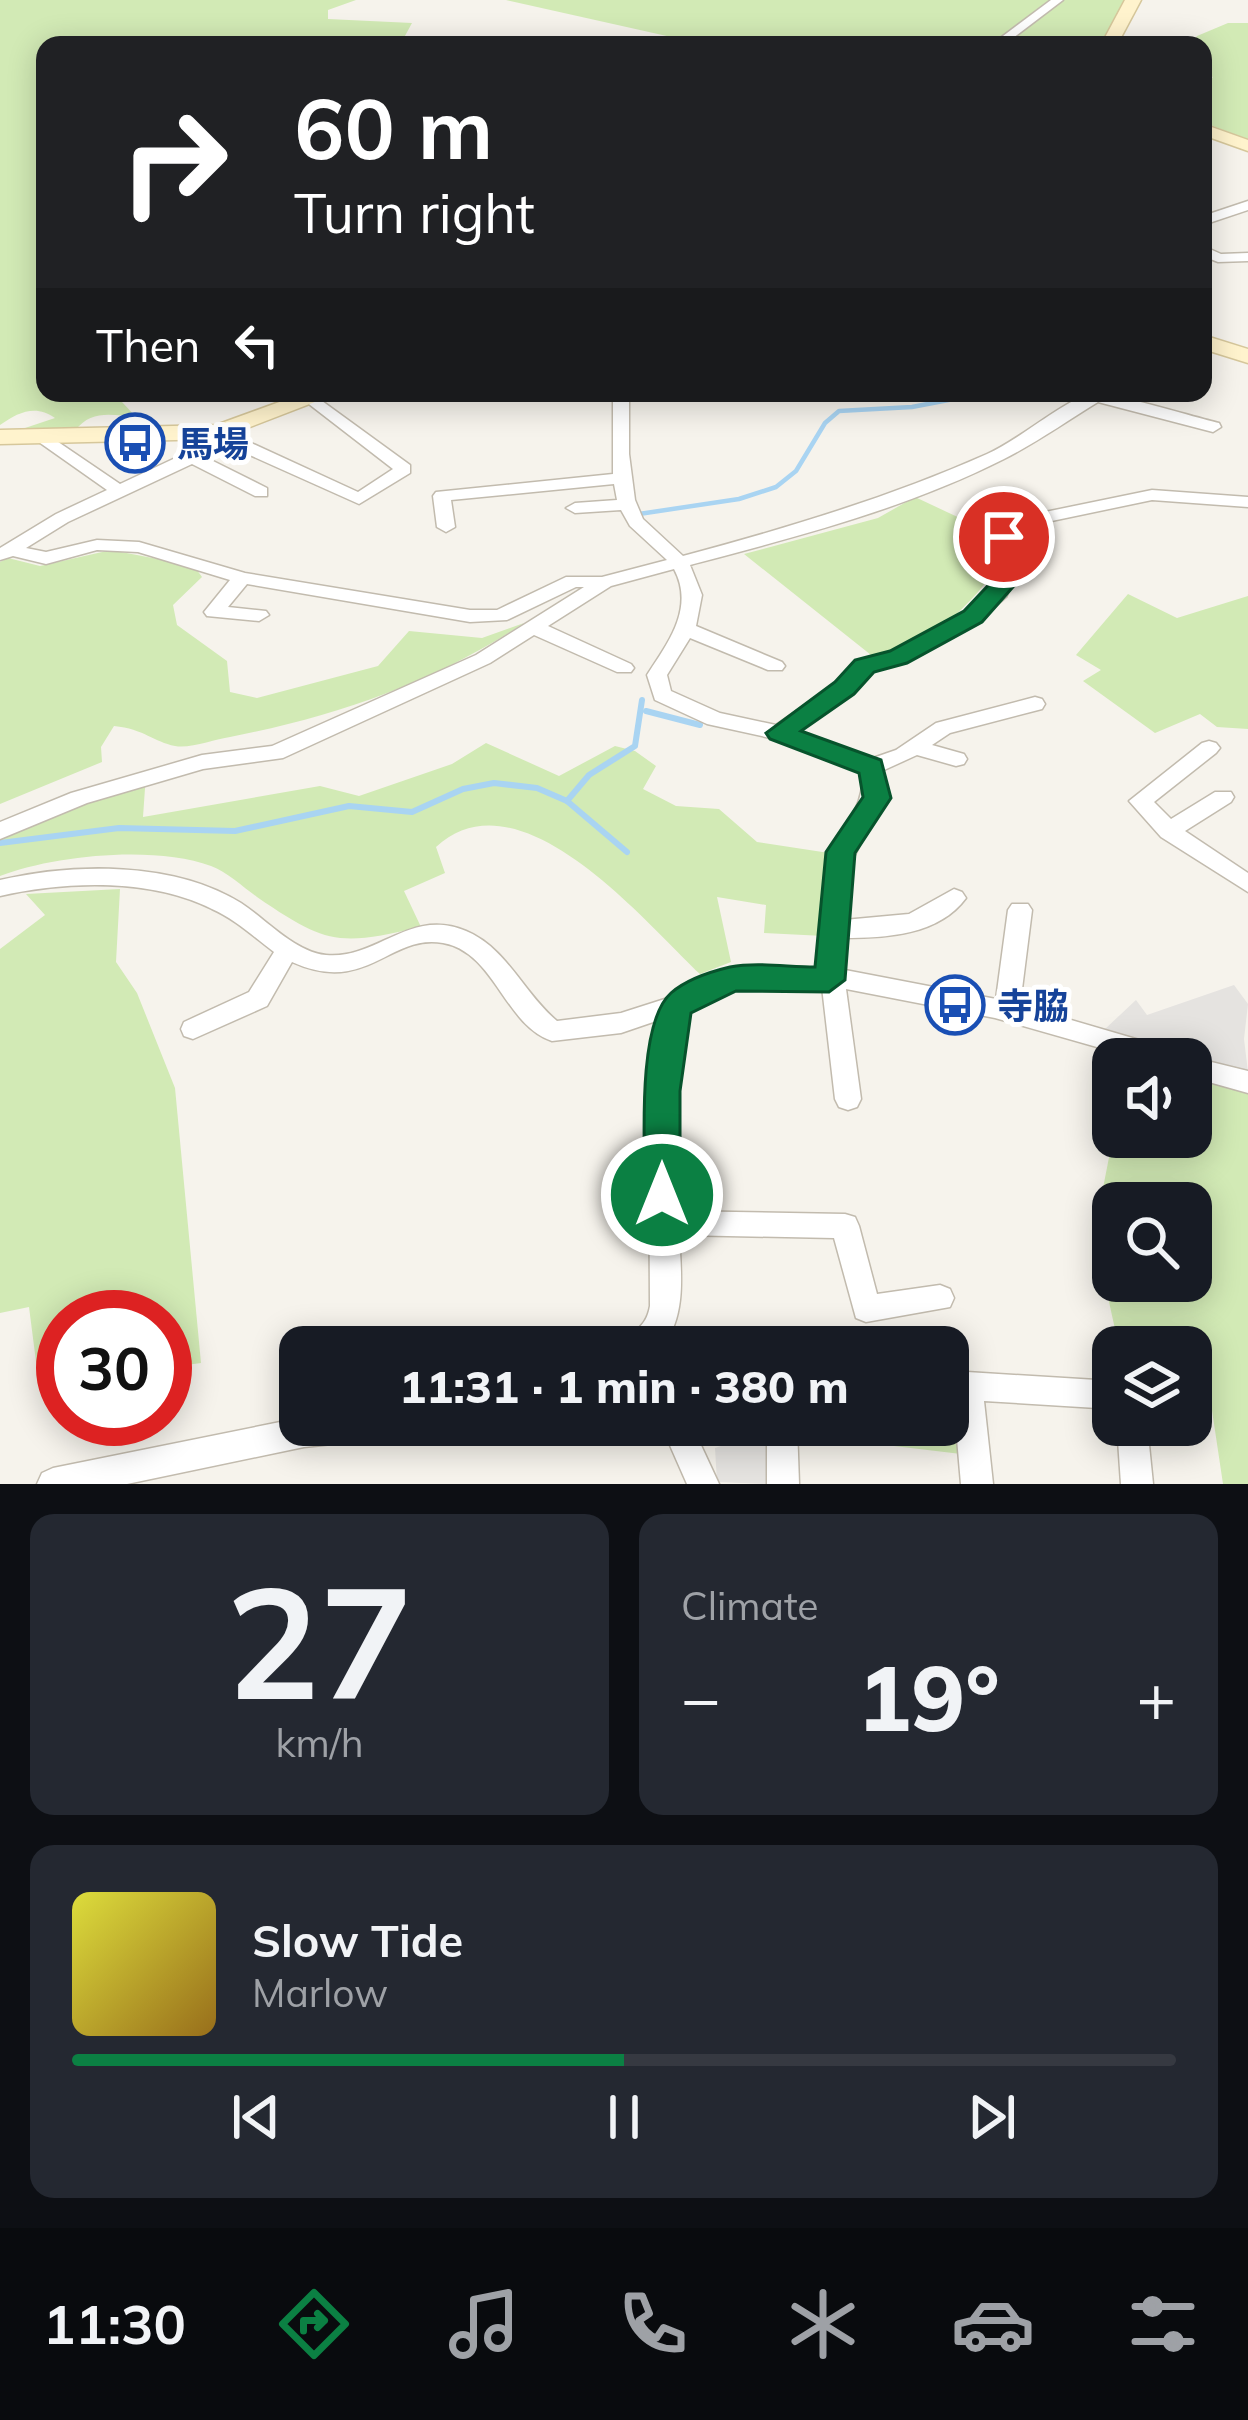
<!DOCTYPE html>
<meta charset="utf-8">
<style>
:root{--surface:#171b24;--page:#242831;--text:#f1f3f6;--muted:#9ea1a6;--line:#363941;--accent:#0b8043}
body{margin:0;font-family:Mulish,"Noto Sans JP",sans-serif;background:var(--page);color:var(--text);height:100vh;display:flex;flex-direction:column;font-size:45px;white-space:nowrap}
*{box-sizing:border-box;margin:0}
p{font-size:39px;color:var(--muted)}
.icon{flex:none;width:66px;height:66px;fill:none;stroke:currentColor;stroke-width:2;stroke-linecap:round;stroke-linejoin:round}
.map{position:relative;height:1484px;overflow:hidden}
.details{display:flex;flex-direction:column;gap:30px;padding:30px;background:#0d0f14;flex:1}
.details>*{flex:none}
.guide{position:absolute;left:36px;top:36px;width:1176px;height:366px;border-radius:24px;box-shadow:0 6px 30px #0003;background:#202124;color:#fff;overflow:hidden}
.controls{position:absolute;left:1092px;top:1038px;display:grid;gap:24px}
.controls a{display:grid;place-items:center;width:120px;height:120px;border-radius:24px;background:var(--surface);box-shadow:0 6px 30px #0003;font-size:60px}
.speed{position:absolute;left:36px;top:1290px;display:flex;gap:24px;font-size:60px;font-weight:700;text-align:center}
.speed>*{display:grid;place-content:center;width:156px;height:156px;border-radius:50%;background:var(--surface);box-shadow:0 6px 30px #0003;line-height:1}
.speed .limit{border:18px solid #d22;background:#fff;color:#111}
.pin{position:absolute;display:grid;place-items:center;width:102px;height:102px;color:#fff;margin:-51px;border:6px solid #fff;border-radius:50%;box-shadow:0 3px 12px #0007}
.me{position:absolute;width:132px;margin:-66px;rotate:0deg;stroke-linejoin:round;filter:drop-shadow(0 0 9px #0008)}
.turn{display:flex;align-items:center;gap:42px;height:252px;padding:0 60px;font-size:54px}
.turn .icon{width:156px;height:156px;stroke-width:2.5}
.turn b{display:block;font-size:84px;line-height:102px}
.then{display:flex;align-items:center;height:114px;padding:0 60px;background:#0003;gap:24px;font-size:45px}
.big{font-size:90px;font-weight:800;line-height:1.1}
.details .widget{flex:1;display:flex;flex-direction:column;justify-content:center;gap:18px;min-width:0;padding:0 42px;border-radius:24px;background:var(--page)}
.details .dial{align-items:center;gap:0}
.dial b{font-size:156px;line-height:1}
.song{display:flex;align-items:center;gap:36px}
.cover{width:144px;height:144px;border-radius:18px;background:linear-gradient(135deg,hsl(60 70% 55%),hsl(40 70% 35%))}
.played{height:12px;border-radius:6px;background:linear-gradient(90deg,var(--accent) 50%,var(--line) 50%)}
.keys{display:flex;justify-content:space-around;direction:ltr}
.heat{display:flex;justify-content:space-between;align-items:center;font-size:66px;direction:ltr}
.details .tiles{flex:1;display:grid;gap:30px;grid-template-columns:1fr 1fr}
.widget:last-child{grid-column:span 2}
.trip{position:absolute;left:279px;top:1326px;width:690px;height:120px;border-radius:24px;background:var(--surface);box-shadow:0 6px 30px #0003;font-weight:800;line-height:120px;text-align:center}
.tab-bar{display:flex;height:192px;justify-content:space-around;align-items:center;background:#090b0e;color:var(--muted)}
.tab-bar .icon{width:84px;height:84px}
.tab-bar .current{color:var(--accent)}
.tab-bar b{font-size:54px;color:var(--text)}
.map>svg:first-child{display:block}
.green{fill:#d2eab5;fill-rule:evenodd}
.parking{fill:#e5e3e0}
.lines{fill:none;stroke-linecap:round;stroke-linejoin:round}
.stream-far1{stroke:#a9d4f2;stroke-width:4.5}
.stream{stroke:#a9d4f2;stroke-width:6}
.street-casing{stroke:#c2bbae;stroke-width:3}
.secondary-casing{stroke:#d6c79b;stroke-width:3}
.street{fill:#fff;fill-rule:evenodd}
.secondary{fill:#fff3cd;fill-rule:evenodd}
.route{fill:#0b8043;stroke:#07532c;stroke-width:3}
.labels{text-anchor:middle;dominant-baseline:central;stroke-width:10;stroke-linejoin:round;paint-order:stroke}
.transit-label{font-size:36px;font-weight:bold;fill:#164399;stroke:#fff;text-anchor:start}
</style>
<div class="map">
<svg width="1248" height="1484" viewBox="0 0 1248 1484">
<rect width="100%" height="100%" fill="#f6f3ec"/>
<g class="green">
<path d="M0,0H356L328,10V19L412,23L400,45H45V393H135L122,402L136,417C112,415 91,409 75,431L22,429L55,418C36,404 18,412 0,425Z"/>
<path d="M506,0H1125L1101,45H707Z"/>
<path d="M1228,23H1248V140L1203,122V87L1213,77L1203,74V45H1191L1197,36Z"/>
<path d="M915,497L998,536L1001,561C975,603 923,653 871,655L744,554L878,518Z"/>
<path d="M111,550L194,566L202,577L173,605L177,625L227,661L230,692L257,698L378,666L409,631L482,638L524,623C433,683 337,716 230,737C215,739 190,749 175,746C154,742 144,729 114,726L101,747L102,762L0,804V562L8,558L40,566Z"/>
<path d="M1128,594L1177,618L1248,596V729L1217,727L1200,714L1155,733L1083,681L1101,670L1076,655Z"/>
<path d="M486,743L559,776L615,746L635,751L656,766L643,789L676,806L719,809L757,842L829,853L823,871L824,936L764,933L766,905L717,897L731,962L700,974C643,920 519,770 436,847L445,873L404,891L421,927C339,946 327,945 257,897C243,887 227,872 211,866C155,845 54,855 0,876V836L146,774L143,817L320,786L359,796L452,764Z"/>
<path d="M120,889L116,962L137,993L175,1088L201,1363L165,1368V1317H63V1381L39,1385L29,1307L0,1313V949L45,915L26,894Z"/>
<path d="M1191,1076L1248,1091V1484H1223L1201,1337L1115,1329L1094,1234L1113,1137H1191ZM1113,1203H1191V1281H1113Z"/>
<path d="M948,1407L959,1413L961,1454L894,1446L886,1427L948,1425Z"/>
</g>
<g class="parking">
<path d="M1234,985L1248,1004L1244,1039L1248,1072L1104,1030L1136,1000L1147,1015Z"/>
<path d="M762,1432L772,1441L767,1484L717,1482L715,1448Z"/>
</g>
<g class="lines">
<path class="stream-far1" d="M639,514L739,499L776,487L796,471L825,423L839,411L912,407L985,393"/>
<g class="stream">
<path d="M646,711L700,725"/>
<path d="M567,801L589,775L635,746L642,700"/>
<path d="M0,843L119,828L235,831L349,806L412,812L463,789L494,783L537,788L567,801L627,852"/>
</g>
<defs>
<g id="street">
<path d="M1051,0H1063L1004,45H991Z"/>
<path d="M1248,201V210L1203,225V216Z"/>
<path d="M1203,246L1221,254L1248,253V261L1218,262L1203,256Z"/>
<path d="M311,393L410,465V473L359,504L234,448L227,433L203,456L267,488V496H255L192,464L68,522L26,548L46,552L97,540L139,542L245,573L470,610H497L566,577H602L667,560L630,526L621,510L575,513L566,508L575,503L617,500L614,484L451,500L455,527L446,532L437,527L433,496L436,492L613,474V393H629V454L635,500L643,519L683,556C787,528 888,498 987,454C1019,440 1059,404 1089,394C1105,389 1193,417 1219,423L1221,427L1213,432L1098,402C1067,421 1036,443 1004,459C905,509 796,537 690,565L702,595L696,626L782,662L785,666L782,670H768L690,638L667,675L671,691L720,713L776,725L837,683L858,662L891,653L966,612L991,590L1002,567L995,537L1011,519L1152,490L1248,497V507L1152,500L1023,527L1013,538L1020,567L1006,597L980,620L905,661L872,670L851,693L796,731L873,758L896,750L936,723L1035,697L1042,699L1045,704L1042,709L950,733L932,745L964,754L967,759L964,764L956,766L917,755L882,771L884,795L849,867L844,920L909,914L954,889L962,892L966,898C939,935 886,938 844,938L845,970L996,999L1008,910L1012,904H1028L1032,910L1020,1005L1170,1049L1179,1052L1183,1059H1139L995,1018L846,989L861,1099L857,1107L848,1110L839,1107L835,1099L822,987C779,985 715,977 685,1015L676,1098L677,1211L845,1214L855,1217L859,1226L877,1294L940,1285L950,1289L954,1298L950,1307L866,1322L856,1318L834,1238L679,1235C681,1272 687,1316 662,1347H624C633,1328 646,1329 650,1306L649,1132L659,1020L621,1033L552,1041C504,1025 495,952 443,943C390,933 367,996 292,962L267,1006L193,1039L184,1036L181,1029L184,1022L249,992L274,952C254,937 235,919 212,909C150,878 66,881 0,896V880C74,863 174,861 241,903C267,920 295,952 326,955C377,960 410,907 466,931C507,948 524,994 557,1021L621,1013L671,997L718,972L774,966L821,968C820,935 820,898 827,865C835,830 869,809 861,770L775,739L707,724L655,700L647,675C668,643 695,608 674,569L611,586L548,626L631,664L634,668L631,672H617L534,635L490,663L283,758L203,769L87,803L0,839V822L71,793L202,755L272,746L476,655L584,587H576L507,620L470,622L247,584L228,607L266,611L269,615L259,621L207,616L204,612L230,580L138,552L97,550L46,564L13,556L0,560V548L56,514L107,490L36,440V432L42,431L120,484L186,453L213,428L225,429L233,424L239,425L247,441L358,492L393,469L305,401V395Z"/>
<path d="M1209,741L1216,743L1220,748L1216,753L1154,802L1171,819L1215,792H1231L1234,797L1231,802L1185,831L1248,873V892L1161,837L1129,801L1202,743Z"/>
<path d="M1191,1057L1248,1071V1093L1191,1077V1059H1184Z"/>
<path d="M967,1372L1113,1381V1409L984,1401L993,1484H961L954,1404L948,1406V1378Z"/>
<path d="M300,1418V1425H385L381,1435L370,1440L304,1447L127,1484H37L42,1473L53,1468Z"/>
<path d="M661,1425H732L728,1435L699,1441L719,1484H687Z"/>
<path d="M767,1425H797L799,1484H767Z"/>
<path d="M1117,1425H1147L1153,1484H1121Z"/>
</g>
<g id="secondary">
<path d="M1125,0H1141L1117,45H1101Z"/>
<path d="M1203,124L1248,140V151L1203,135Z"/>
<path d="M1203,335L1248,349V363L1203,349Z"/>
<path d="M304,393H338L219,439L0,444V430L216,425Z"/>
</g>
</defs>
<use href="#street" class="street-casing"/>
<use href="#secondary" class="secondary-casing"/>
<use href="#street" class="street"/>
<use href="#secondary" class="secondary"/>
</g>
<path class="route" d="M995,532L1016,537L1023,555L1020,579L982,622L907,663L874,672L854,694L801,731L881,760L891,798L855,853L845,980L829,992L736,991L691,1013L680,1091V1195L675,1205L662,1210L650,1205L645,1195C645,1149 636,1024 671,993C687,979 709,972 730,967C757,962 788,967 815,967L826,852L863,797L859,773L770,739L766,733L835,682L855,660L890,651L964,611L996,577Z"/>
<defs>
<symbol id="bus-ring" viewBox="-11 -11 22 22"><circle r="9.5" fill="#fff" stroke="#1a4fb4" stroke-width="1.5"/><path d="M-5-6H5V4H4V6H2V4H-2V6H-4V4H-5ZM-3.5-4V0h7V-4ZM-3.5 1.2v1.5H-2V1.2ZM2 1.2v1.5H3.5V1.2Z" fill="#1a4fb4"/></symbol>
</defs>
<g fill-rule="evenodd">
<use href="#bus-ring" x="102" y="410" width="66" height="66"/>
<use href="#bus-ring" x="922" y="972" width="66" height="66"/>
</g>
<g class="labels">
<g class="transit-label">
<text x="177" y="443">馬場</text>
<text x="997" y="1005">寺脇</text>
</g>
</g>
</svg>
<div class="controls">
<a><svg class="icon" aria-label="sound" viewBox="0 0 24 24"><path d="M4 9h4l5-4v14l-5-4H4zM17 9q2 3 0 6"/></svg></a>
<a><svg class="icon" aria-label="search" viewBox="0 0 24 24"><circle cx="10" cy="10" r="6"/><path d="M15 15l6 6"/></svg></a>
<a><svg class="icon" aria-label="layers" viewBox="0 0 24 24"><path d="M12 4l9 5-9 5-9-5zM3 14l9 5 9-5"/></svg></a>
</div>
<div class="speed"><div class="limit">30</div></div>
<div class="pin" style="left:1004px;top:537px;background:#d93025"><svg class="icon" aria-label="arrive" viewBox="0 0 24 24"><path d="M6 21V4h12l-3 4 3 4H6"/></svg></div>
<svg class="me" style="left:662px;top:1195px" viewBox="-20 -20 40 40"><circle r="17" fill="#0b8043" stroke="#fff" stroke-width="3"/><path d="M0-11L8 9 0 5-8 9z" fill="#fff"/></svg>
<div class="trip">11:31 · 1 min · 380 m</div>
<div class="guide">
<div class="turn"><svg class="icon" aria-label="right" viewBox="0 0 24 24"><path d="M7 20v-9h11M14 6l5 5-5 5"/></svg><div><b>60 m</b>Turn right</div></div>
<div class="then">Then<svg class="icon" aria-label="left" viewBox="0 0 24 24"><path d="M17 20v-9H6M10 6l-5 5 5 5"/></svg></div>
</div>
</div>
<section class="details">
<div class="tiles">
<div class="widget dial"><b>27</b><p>km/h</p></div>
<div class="widget"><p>Climate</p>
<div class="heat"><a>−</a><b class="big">19°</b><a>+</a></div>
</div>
<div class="widget">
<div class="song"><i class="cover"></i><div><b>Slow Tide</b><p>Marlow</p></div></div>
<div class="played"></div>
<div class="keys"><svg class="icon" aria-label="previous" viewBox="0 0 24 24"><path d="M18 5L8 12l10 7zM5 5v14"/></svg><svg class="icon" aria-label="pause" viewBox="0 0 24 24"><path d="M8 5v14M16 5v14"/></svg><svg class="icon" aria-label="next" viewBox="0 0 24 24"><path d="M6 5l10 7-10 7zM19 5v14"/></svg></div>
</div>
</div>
</section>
<nav class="tab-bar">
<b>11:30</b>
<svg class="icon current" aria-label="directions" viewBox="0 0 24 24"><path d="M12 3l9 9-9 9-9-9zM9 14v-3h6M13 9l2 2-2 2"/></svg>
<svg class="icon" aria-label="music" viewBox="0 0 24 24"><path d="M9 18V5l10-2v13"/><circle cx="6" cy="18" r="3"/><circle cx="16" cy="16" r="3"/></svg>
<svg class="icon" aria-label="phone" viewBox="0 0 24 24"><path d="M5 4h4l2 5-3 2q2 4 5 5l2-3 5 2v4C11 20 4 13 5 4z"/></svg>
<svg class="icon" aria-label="climate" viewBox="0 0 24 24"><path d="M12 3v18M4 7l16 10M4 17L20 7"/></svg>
<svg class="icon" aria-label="car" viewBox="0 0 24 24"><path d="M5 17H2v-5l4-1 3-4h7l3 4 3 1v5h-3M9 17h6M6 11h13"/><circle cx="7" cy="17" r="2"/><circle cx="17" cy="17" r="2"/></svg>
<svg class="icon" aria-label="filters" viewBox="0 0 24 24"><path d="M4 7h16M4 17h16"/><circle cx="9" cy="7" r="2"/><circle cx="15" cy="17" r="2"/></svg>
</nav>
